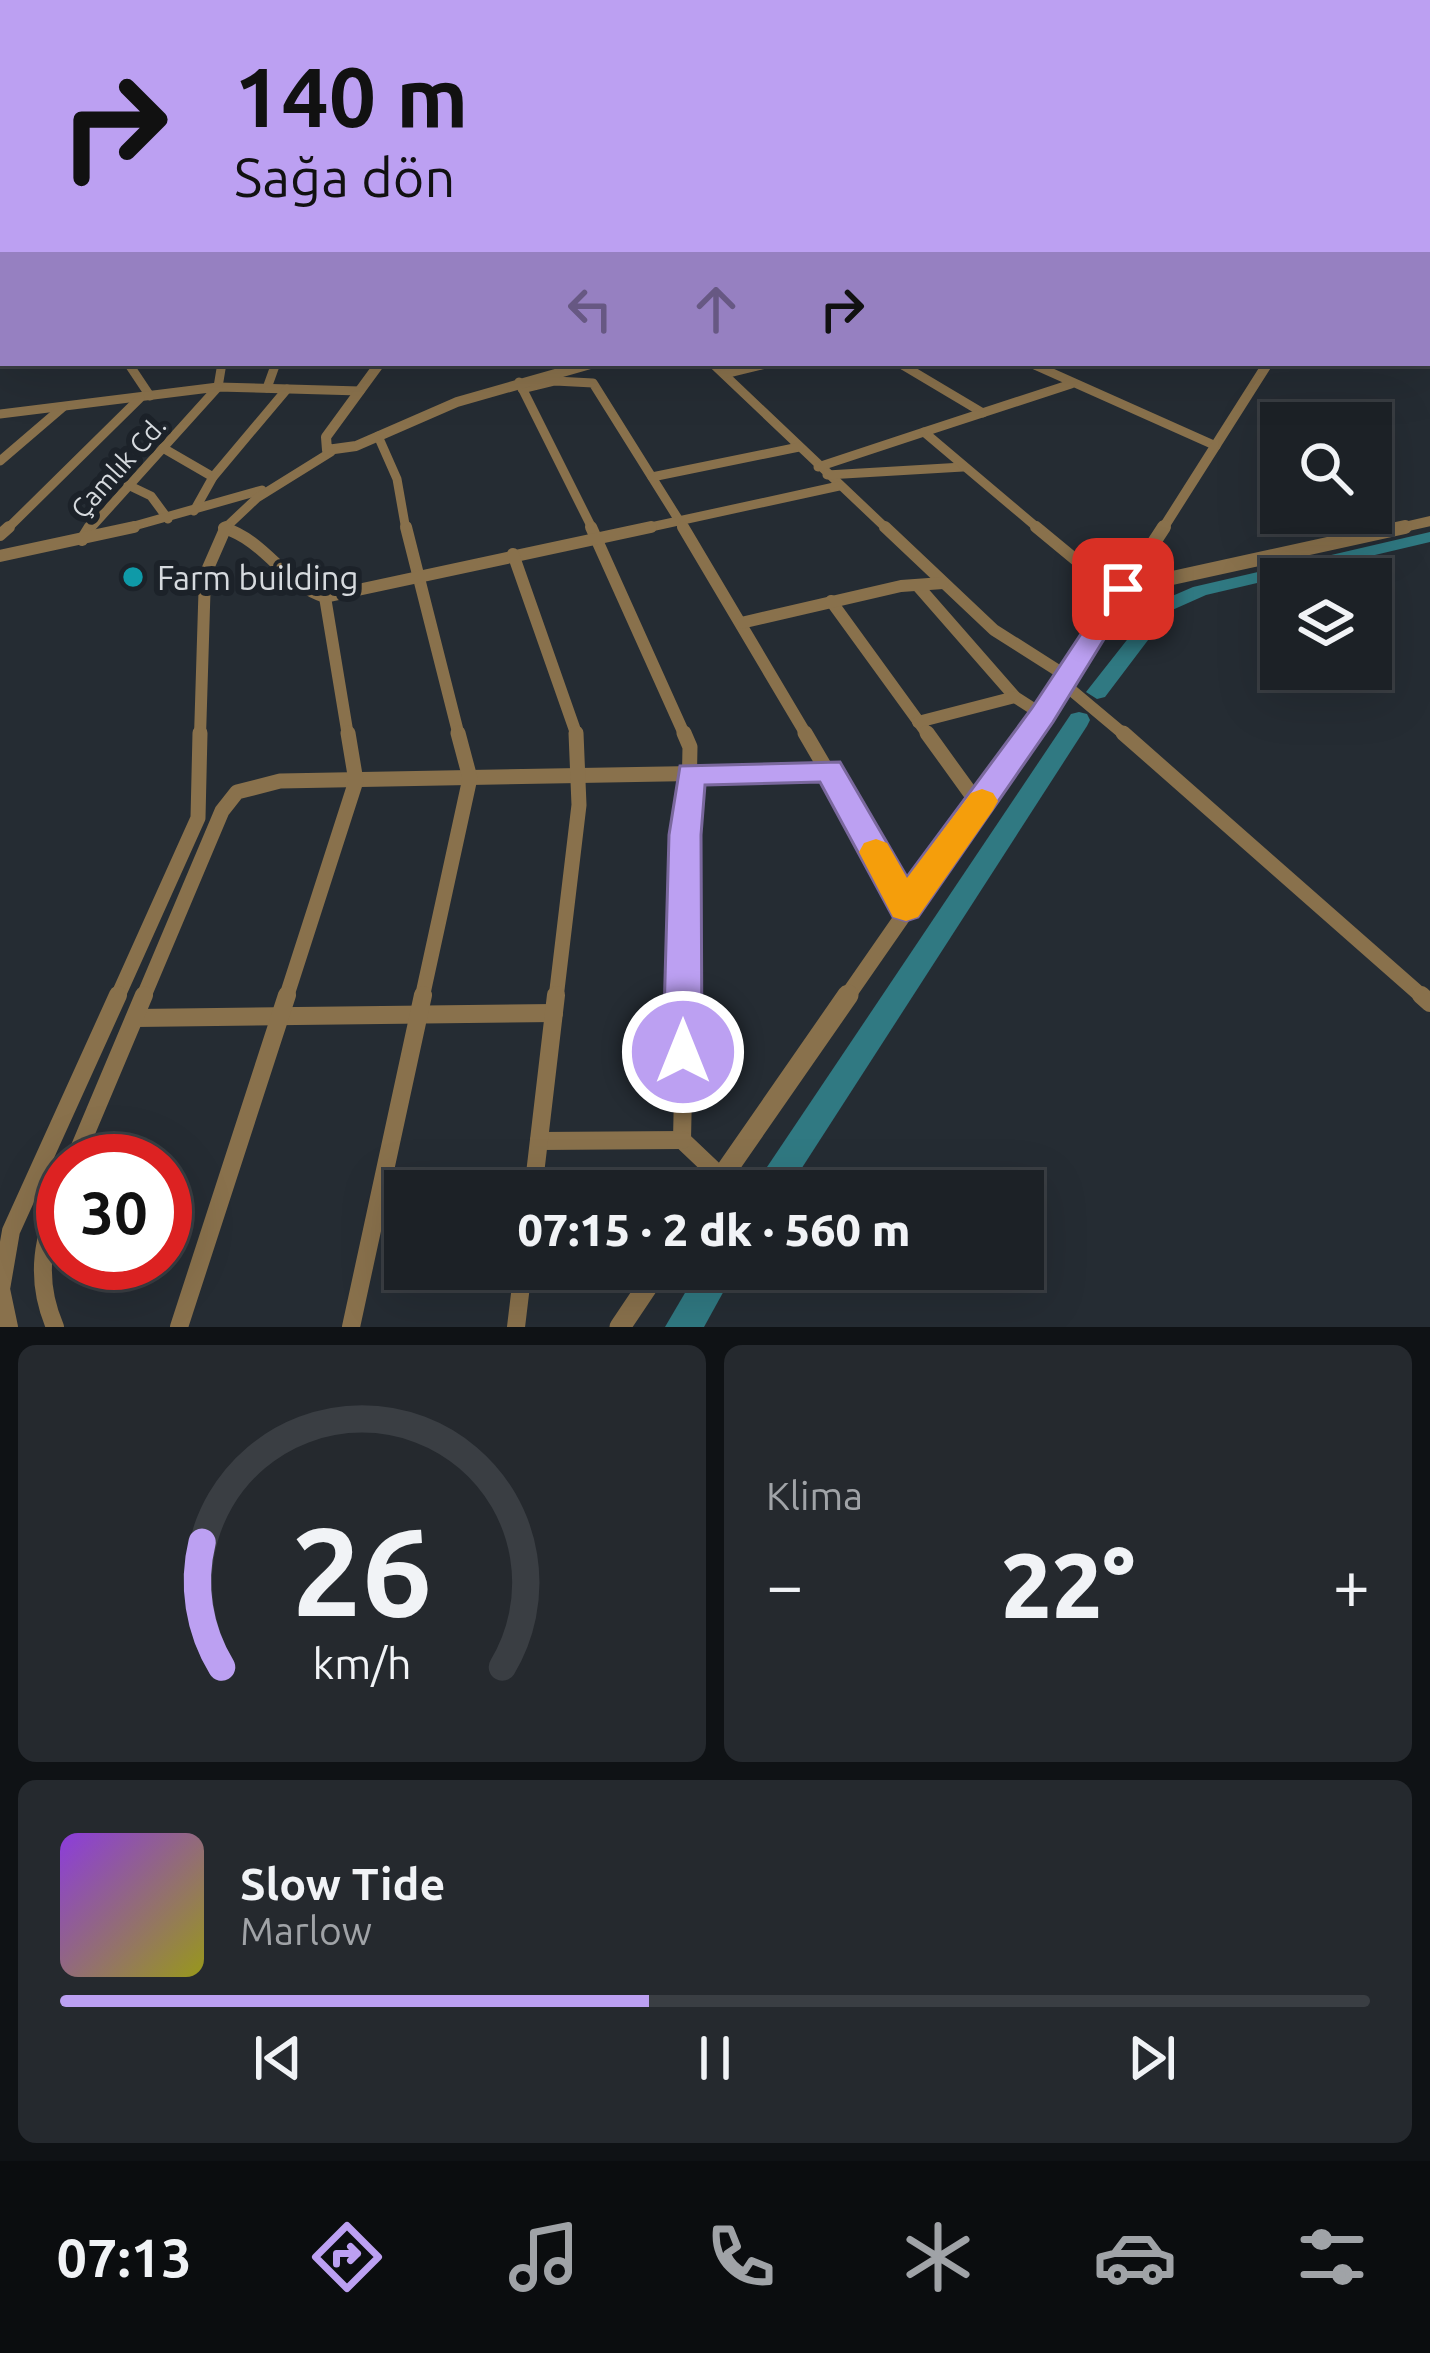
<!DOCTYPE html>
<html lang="tr">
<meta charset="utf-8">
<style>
:root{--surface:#1c2126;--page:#25292e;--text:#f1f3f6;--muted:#a0a3a7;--line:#3a3e43;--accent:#bca0f2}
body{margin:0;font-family:Ubuntu,sans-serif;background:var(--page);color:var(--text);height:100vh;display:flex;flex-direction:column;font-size:45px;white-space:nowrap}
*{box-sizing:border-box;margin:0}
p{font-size:39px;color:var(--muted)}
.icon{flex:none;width:66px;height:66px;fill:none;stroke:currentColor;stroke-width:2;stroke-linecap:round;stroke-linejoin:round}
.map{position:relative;height:1327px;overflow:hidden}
.panel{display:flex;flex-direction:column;gap:18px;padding:18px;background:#0f1215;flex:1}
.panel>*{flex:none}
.guide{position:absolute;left:0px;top:0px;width:1431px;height:366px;box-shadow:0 12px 48px #0002,0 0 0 3px var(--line);background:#bca0f2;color:#111;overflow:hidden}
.controls{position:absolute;left:1260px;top:402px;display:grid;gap:24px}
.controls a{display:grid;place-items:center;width:132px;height:132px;border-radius:0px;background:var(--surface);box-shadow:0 12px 48px #0002,0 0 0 3px var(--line);font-size:60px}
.speed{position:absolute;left:36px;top:1134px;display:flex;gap:24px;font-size:60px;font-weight:700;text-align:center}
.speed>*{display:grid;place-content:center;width:156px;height:156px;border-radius:50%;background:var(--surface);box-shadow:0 12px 48px #0002,0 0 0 3px var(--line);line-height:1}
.speed .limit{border:18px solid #d22;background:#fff;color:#111}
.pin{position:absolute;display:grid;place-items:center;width:102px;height:102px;color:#fff;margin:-51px;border-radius:24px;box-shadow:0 6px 18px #0006}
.me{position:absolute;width:132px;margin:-66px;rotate:0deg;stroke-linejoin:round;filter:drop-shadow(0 0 9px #0008)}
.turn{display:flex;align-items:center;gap:42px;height:252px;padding:0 36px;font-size:54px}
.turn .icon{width:156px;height:156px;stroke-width:2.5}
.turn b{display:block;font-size:84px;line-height:102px}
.lanes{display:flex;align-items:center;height:114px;padding:0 36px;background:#0003;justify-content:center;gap:60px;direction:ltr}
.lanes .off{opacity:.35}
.big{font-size:90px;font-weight:800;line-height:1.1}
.panel .tile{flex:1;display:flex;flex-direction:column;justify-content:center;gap:18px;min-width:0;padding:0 42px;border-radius:18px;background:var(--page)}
.panel .dial{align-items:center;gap:0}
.dial svg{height:312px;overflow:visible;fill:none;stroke:var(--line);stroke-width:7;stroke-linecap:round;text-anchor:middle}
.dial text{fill:var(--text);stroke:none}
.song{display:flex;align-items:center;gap:36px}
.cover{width:144px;height:144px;border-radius:18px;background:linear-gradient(135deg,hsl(270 70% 55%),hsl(60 70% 35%))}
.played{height:12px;border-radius:6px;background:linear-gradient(90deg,var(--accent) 45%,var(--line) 45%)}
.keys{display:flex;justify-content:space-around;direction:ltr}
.heat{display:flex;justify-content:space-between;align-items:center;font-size:66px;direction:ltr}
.panel .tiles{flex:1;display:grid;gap:18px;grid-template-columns:1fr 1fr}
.tile:last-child{grid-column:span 2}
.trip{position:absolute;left:384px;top:1170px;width:660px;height:120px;border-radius:0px;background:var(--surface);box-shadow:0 12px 48px #0002,0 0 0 3px var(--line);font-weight:800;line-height:120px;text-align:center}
.tabs{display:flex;height:192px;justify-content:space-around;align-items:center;background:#0b0d0f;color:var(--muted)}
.tabs .icon{width:84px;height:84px}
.tabs .active{color:var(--accent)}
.tabs b{font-size:54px;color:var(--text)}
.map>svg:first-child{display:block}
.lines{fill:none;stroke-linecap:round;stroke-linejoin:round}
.river{fill:#307982;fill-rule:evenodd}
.minor-far4{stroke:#89714c;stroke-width:8}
.minor-far3{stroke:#89714c;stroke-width:9}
.minor-far2{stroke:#89714c;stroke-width:12}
.minor-far1{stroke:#89714c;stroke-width:15}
.minor{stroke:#89714c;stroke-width:18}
.tertiary-far4{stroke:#89714c;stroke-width:8}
.tertiary-far3{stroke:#89714c;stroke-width:10}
.tertiary-far2{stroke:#89714c;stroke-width:14}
.tertiary-far1{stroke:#89714c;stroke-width:16}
.tertiary{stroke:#89714c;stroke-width:21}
.route{fill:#bca0f2;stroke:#7a689d;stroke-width:3}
.slow{fill:#f59e0b}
.culture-dot{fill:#0f9aa8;stroke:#1c2229;stroke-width:4.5}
.labels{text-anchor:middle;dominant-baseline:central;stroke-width:12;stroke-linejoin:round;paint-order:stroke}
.far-street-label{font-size:27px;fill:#d6dade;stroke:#1c2229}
.poi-label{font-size:33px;fill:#d6dade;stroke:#1c2229;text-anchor:start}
</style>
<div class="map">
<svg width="1430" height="1327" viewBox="0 0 1430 1327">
<rect width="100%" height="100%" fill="#252c33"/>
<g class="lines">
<g class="river">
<path d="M1430,532V542L1206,595L1170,611L1105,697L1097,699L1086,692L1156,603L1193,587Z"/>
<path d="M1079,712L1087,714L1090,720L1087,726L787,1191H751L1071,714Z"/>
<path d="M699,1269H736L704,1327H665Z"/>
</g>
<g class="minor-far4">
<path d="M0,303L3,298"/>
<path d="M712,363L716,366"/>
<path d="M898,363L904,366"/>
<path d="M1029,363L1037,366"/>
<path d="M757,366L772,363"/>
</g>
<g class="minor-far3">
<path d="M128,363L150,396"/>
<path d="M712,363L888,530"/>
<path d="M899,363L983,413"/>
<path d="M1030,363L1216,446"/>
<path d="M724,374L770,363"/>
<path d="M519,382L593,530"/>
<path d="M267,388L276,363"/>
<path d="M522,389L555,381L593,383L685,530"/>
<path d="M0,414L218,387L360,391"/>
<path d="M378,436L397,479L406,530"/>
<path d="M163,448L213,477"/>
<path d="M0,461L63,407"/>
<path d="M818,467L924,432"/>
<path d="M827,475L963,467"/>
<path d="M652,477L799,447"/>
<path d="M128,485L151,496L168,519"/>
<path d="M194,511L213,477L287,389"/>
<path d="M224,528L229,530"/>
<path d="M6,530L140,398"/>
<path d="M89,530L218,387L222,363"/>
<path d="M120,530L262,490"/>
<path d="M223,530L257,498L331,452"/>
<path d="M637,530L839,486"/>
<path d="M1040,530L924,432L1071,384"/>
</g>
<g class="minor-far2">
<path d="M406,527L459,736"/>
<path d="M591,527L685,736"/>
<path d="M683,527L807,736"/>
<path d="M885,527L994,630L1068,677"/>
<path d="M1036,527L1088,570L1122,589"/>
<path d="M224,528C266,541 284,584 325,597L651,527"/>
<path d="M0,535L9,527"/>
<path d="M82,540L90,527"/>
<path d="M513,554L577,736"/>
<path d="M0,556L134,527"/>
<path d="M917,585L1015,697L1043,715"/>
<path d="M325,597L348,736"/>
<path d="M831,601L929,736"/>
<path d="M741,623L901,586L943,583"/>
<path d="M1064,684L1126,736"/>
<path d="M918,722L1015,697"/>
<path d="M200,736L205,575L226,527"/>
</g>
<g class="minor-far1">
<path d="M684,733L690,747L685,998"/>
<path d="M805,733L906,906"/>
<path d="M927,733L979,805"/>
<path d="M1123,733L1424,998"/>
<path d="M117,998L198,818L200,733"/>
<path d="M143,998L222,811L237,792L280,781L829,771"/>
<path d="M286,998L356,781L348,733"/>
<path d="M422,998L470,778L458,733"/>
<path d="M556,998L579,805L576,733"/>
</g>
<g class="minor">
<path d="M685,995L682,1140L721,1177"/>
<path d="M1421,995L1430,1003"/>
<path d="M136,1018L554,1013"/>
<path d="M539,1141L682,1140"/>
<path d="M74,1161L144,995"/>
<path d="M533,1191L556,995"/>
<path d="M9,1327L1,1289L11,1231L118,995"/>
<path d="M55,1327C33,1276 44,1236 63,1186"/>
<path d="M179,1327L287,995"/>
<path d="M351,1327L423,995"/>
<path d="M516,1327L523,1269"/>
</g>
<path class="tertiary-far4" d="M583,366L595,363"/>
<g class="tertiary-far3">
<path d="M380,363L326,437L327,450L356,446L457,402L594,363"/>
<path d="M1162,530L1268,363"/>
<path d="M1391,530L1430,521"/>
</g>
<g class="tertiary-far2">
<path d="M1122,589L1405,527"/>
<path d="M1028,736L1164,527"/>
</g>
<path class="tertiary-far1" d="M846,998L1030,733"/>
<g class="tertiary">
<path d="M712,1191L848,995"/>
<path d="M620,1327L659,1269"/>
</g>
</g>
<linearGradient id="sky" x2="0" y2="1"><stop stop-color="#14181c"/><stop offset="0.42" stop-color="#404b5b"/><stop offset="1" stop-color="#404b5b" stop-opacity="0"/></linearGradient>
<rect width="1430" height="320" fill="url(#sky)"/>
<path class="route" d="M1123,581L1135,589L1053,722L918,917L906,921L893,917L820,782L705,785L701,835L702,1052L697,1066L683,1071L669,1066L663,1052L669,835L680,766L840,762L907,877L1032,708L1114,584Z"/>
<path class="slow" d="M982,789L993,793L998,801L993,810L918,917L906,921L893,917L859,852L864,843L876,839L887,843L907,878L971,793Z"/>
<circle class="culture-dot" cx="133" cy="577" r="12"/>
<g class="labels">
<g class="far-street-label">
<text transform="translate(118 467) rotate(-48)">Çamlık Cd.</text>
</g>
<g class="poi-label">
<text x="157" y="577">Farm building</text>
</g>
</g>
</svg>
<div class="controls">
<a><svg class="icon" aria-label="search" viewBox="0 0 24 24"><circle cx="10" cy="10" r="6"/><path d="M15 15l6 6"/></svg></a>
<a><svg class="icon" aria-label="layers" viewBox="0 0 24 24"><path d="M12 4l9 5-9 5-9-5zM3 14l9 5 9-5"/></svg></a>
</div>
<div class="speed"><div class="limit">30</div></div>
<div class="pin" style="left:1123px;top:589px;background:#d93025"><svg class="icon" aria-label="arrive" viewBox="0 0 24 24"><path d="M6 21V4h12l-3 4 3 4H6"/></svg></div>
<svg class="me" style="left:683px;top:1052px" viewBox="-20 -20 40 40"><circle r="17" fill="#bca0f2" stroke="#fff" stroke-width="3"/><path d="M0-11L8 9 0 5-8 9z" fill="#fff"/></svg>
<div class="trip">07:15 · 2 dk · 560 m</div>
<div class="guide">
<div class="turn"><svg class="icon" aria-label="right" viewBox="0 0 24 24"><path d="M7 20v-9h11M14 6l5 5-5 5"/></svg><div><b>140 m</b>Sağa dön</div></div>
<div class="lanes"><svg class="icon off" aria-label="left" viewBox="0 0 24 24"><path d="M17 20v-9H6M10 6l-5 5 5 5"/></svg><svg class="icon off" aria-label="ahead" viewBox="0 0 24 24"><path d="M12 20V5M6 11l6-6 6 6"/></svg><svg class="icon" aria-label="right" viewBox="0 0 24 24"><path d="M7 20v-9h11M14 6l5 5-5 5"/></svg></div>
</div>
</div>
<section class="panel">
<div class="tiles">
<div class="tile dial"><svg viewBox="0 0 100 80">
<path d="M14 69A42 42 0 1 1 86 69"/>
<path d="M14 69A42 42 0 0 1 9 37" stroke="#bca0f2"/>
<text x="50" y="56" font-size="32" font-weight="700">26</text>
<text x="50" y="72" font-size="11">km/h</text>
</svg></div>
<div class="tile"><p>Klima</p>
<div class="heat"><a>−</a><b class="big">22°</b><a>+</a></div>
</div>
<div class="tile">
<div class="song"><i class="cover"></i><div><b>Slow Tide</b><p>Marlow</p></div></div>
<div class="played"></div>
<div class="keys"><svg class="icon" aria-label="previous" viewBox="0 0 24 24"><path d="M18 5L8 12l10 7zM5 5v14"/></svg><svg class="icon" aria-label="pause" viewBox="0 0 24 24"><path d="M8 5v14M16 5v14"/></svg><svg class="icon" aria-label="next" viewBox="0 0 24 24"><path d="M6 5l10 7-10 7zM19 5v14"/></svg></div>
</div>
</div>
</section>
<nav class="tabs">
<b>07:13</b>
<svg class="icon active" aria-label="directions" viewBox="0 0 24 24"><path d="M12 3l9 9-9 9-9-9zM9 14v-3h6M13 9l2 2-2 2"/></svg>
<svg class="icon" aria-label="music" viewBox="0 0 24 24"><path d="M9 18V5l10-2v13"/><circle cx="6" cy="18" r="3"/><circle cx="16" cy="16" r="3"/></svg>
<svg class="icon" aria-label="phone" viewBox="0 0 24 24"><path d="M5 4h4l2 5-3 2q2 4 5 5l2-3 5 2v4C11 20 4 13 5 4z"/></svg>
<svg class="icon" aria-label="climate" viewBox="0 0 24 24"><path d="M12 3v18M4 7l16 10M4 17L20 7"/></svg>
<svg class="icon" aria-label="car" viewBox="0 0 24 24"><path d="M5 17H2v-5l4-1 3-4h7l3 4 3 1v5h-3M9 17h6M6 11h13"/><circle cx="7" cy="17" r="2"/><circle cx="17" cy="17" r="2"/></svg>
<svg class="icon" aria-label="filters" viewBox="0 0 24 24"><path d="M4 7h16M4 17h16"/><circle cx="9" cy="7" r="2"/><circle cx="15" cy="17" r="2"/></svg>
</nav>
